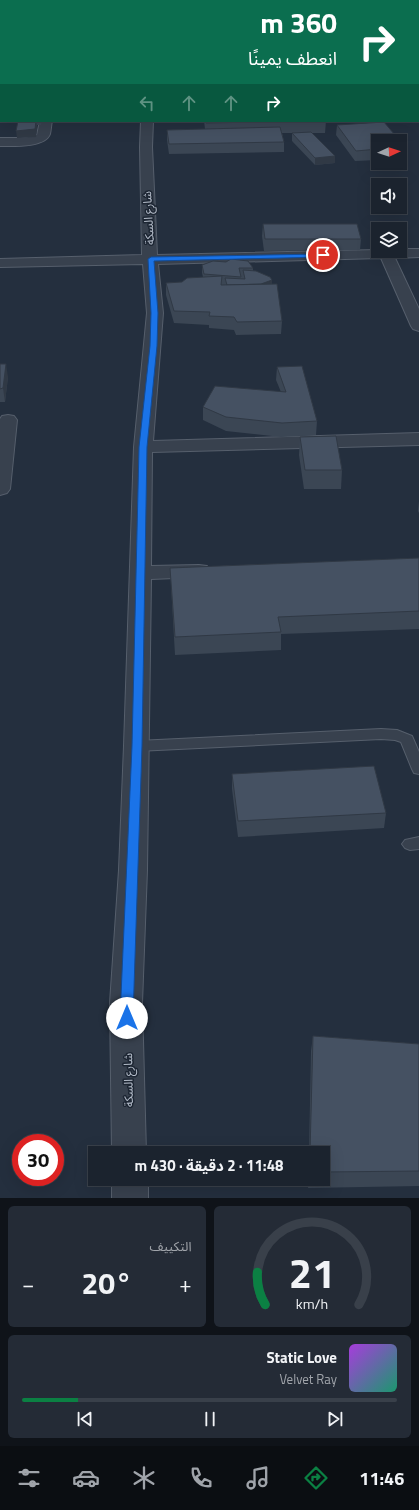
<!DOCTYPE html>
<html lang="ar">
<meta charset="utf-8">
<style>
:root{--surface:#1b232e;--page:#242b36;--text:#f1f3f6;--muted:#a0a4aa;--line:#39404a;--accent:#0b8043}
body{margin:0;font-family:"Titillium Web","Noto Sans Arabic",sans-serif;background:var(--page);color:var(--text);direction:rtl;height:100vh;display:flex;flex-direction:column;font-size:15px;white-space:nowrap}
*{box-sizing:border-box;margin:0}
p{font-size:13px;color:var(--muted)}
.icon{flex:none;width:22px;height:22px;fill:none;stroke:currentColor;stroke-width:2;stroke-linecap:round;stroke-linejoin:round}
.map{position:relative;height:1198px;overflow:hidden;direction:ltr}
.panel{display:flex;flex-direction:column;gap:8px;padding:8px;background:#0f1319;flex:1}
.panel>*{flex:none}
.banner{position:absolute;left:0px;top:0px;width:419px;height:122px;box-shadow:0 4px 16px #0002,0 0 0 1px var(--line);direction:rtl;background:#0b6e4f;color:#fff;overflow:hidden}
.needle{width:26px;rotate:87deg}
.tools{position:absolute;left:371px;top:134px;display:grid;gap:8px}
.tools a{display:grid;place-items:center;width:36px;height:36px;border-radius:0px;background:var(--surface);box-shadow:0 4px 16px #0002,0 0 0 1px var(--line);font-size:20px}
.speed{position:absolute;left:12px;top:1134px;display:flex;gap:8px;font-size:20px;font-weight:700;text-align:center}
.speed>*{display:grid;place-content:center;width:52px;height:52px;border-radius:50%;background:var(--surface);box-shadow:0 4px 16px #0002,0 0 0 1px var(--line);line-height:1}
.speed .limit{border:6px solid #d22;background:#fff;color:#111}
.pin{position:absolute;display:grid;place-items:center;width:34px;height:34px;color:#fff;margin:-17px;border:2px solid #fff;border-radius:50%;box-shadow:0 1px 4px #0007}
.me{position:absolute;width:44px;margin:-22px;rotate:0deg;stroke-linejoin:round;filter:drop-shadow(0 0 3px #0008)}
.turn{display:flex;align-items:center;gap:14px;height:84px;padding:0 16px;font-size:18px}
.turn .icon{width:52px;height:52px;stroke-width:2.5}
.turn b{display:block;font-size:28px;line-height:34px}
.lanes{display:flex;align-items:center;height:38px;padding:0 16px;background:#0003;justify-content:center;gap:20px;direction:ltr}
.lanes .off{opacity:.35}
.big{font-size:30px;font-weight:700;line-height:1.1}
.panel .tile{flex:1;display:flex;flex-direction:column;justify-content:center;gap:6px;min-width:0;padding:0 14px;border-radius:6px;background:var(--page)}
.panel .dial{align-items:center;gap:0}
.dial svg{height:104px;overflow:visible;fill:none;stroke:var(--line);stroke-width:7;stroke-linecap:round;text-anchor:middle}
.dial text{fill:var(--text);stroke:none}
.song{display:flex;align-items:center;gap:12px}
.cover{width:48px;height:48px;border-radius:6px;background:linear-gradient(135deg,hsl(280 70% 55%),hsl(160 70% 35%))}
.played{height:4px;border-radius:2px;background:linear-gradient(90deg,var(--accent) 15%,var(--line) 15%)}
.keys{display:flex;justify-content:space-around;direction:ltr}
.heat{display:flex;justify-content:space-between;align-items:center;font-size:22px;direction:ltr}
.panel .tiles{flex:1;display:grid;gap:8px;grid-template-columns:1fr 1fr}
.tile:last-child{grid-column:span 2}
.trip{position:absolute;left:88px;top:1146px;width:242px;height:40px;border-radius:0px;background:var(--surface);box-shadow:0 4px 16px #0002,0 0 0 1px var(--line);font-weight:700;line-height:40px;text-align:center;direction:rtl}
.tabs{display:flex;height:64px;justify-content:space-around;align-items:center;background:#0b0e12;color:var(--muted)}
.tabs .icon{width:28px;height:28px}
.tabs .selected{color:var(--accent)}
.tabs b{font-size:18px;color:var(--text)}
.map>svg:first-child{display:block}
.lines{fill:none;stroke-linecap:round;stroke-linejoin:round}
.lane-casing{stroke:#565f6c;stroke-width:2}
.street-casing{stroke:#565f6c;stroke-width:2}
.lane{fill:#38414e;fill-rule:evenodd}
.street{fill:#38414e;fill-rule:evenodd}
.wall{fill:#3b4654}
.shaded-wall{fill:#303945}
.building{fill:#455162;stroke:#303945}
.route{fill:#1a73e8;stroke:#114b97}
.labels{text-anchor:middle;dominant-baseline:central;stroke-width:3;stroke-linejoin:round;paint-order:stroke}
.street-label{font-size:12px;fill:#b4bcc9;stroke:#1d2633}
</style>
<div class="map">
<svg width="419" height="1198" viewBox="0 0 419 1198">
<rect width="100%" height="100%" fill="#242f3e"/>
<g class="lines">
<defs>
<g id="lane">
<path d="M381,729L397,730L412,736L419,752V774L414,773L412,769L401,742L395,740L381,739L137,751L132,749L130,746L132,743L137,741Z"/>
<path d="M419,837V849L410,850L405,848L402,844L405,840Z"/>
</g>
<g id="street">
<path d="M66,0H75L66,1Z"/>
<rect x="143" y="0" width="8" height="1"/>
<rect x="263" y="0" width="9" height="1"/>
<path d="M418,10L419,11V17L418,16Z"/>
<rect x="418" y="33" width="1" height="6"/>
<rect x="418" y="99" width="1" height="6"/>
<path d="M40,121H52C51,125 51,130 50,134C45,148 12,146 0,146V138H24L37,135Z"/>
<path d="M141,121H153L152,147L157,255L378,250V251H400V249H419V257L395,258L419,309V331L413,329L411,326L381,258L158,264L163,313L153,441L419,433V445L152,452L151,566L199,565L207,566L210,571L207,576L199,577L151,579L147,870L142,1003L146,1153H112L110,1003L119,870L124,746L134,447L147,313L143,264L0,267V259L142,255L140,147Z"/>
<path d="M8,415L14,416L17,420L10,489L7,493L0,495V419L2,416Z"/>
<rect x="112" y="1179" width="36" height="19"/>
</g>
</defs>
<use href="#lane" class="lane-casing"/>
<use href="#street" class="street-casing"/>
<use href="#lane" class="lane"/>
<use href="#street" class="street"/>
</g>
<g class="wall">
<rect x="202" y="0" width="23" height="1"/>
<path d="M238,0H264V1H239Z"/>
<path d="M0,85H1V121H12H0Z"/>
<path d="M18,121H42L41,125H37L36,137L17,138Z"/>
<path d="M204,121H326L325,133H312L335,156V163L315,165L292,141V133H294H282L284,142V152L169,154L167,140V130L205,129Z"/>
<path d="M337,125L378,141V160L355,161L336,135Z"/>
<path d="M400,141L406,148L405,158L400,159Z"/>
<path d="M263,224L361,239L360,250L264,251L262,236Z"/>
<path d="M202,265L253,268V271L272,280V284L282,321L281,334L236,335L234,330L209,328V325L174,323L166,295V283L182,282L203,277L202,273Z"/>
<path d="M0,364L8,377L5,402H0Z"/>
<path d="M277,367L317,421L316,435L281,437L226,431L203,420V407L281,392L276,380Z"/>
<path d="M300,437L342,470L341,489H304L299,455Z"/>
<path d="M419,501V513L418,511Z"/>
<path d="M419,558V629L281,634V650L175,655L171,585L170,568Z"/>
<path d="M232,774L386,813L384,828L238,837L232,789Z"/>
<path d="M313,1036L419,1044V1186L308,1188L309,1179H323V1153H309L311,1051Z"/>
</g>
<g class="shaded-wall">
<path d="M36,121L37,127L36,137L17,138L16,131Z"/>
<path d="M335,156V163L315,165V158Z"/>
<path d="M272,280V289L261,284Z"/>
<path d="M6,364L8,377L5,402L3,388Z"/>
</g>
<g class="building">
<path d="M375,0H399L400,1H376Z"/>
<rect x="418" y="44" width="1" height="7"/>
<rect x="418" y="57" width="1" height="7"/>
<rect x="0" y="85" width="1" height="8"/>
<rect x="0" y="94" width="1" height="9"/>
<rect x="0" y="106" width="1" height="8"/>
<path d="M18,121H36L35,129L16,131Z"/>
<path d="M206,121H313L206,123Z"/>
<path d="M384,122L400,141H378V149L356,151L337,125Z"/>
<path d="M280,127L284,142L169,144L167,130Z"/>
<path d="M311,132L335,156L315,158L292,133Z"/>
<path d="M400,141L406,148H400Z"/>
<path d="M263,224H357L361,239H265Z"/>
<path d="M231,259L248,261L253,268H239L241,277L204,274L202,265L213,261L226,262Z"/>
<path d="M243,270L256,271L270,277L272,280L261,284L227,285L225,278L245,279Z"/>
<path d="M222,276L221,285L277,284L282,321L237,322L234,317L209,316L210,312L174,311L166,283L182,282L187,278Z"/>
<path d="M0,364H6L3,388L0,389Z"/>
<path d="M302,366L317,421L282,423L226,417L203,407L215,386L286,392L277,367Z"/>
<path d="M336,436L342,470H305L300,437Z"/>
<path d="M419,558V611L278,617L281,632L175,637L170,568Z"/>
<path d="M374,766L386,813L238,821L232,774Z"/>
<path d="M313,1036L419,1044V1171L323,1172V1153H310Z"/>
</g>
<path class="route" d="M323,254H325V257L154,261L158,313L157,346L147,447L142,746L133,1018L131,1022L127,1024L122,1022L120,1018L132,746L139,447L150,346L151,313L148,259L151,257Z"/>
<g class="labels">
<g class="street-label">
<text transform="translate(148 218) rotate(-93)">شارع السكة</text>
<text transform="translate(128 1080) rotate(-91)">شارع السكة</text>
</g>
</g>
</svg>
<div class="tools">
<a><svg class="needle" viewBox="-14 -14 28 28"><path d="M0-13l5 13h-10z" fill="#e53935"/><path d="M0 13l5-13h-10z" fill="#a0a4aa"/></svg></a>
<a><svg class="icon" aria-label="sound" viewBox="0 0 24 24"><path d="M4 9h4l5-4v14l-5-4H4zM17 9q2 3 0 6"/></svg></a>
<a><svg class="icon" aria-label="layers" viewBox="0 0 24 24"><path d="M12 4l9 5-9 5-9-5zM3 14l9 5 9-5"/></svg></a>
</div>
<div class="speed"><div class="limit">30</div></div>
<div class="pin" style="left:323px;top:255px;background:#d93025"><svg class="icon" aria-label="arrive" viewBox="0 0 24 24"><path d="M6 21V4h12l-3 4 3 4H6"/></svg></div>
<svg class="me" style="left:127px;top:1018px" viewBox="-20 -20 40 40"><circle r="19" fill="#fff"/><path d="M0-13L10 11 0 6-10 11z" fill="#1a73e8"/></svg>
<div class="trip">11:48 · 2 دقيقة · 430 m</div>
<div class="banner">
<div class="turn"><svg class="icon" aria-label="right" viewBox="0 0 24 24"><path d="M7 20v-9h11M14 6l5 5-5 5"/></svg><div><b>360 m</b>انعطف يمينًا</div></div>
<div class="lanes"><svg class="icon off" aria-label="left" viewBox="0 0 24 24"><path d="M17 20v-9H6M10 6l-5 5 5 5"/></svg><svg class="icon off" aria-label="ahead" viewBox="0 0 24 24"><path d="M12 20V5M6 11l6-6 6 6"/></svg><svg class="icon off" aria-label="ahead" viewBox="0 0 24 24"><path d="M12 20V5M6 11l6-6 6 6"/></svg><svg class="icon" aria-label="right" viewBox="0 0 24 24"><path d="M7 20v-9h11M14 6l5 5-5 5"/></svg></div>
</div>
</div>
<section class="panel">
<div class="tiles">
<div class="tile dial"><svg viewBox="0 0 100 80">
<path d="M14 69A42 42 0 1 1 86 69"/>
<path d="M14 69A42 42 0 0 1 8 44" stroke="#0b8043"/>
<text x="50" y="56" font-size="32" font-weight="700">21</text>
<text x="50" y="72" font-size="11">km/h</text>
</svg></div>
<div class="tile"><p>التكييف</p>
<div class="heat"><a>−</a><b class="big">20°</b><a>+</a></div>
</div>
<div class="tile">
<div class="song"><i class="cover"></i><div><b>Static Love</b><p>Velvet Ray</p></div></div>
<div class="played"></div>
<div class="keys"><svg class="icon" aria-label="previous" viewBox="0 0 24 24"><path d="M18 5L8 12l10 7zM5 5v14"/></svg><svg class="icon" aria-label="pause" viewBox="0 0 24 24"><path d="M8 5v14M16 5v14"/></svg><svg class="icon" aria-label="next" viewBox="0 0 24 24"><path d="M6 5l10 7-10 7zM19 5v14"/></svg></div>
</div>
</div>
</section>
<nav class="tabs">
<b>11:46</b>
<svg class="icon selected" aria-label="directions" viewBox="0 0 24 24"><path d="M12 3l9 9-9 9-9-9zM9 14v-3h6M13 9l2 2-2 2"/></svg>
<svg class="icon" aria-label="music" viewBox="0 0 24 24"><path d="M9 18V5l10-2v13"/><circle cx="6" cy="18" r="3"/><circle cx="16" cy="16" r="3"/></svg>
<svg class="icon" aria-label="phone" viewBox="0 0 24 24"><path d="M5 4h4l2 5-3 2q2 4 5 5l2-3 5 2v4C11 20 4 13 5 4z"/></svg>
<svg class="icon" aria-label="climate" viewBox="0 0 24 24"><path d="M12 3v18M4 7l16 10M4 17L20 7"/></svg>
<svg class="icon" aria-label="car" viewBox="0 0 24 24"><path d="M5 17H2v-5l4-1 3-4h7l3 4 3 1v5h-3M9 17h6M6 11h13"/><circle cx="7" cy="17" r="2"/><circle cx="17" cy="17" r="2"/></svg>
<svg class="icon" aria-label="filters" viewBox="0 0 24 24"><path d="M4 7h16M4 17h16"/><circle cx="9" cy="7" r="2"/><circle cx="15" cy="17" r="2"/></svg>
</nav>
